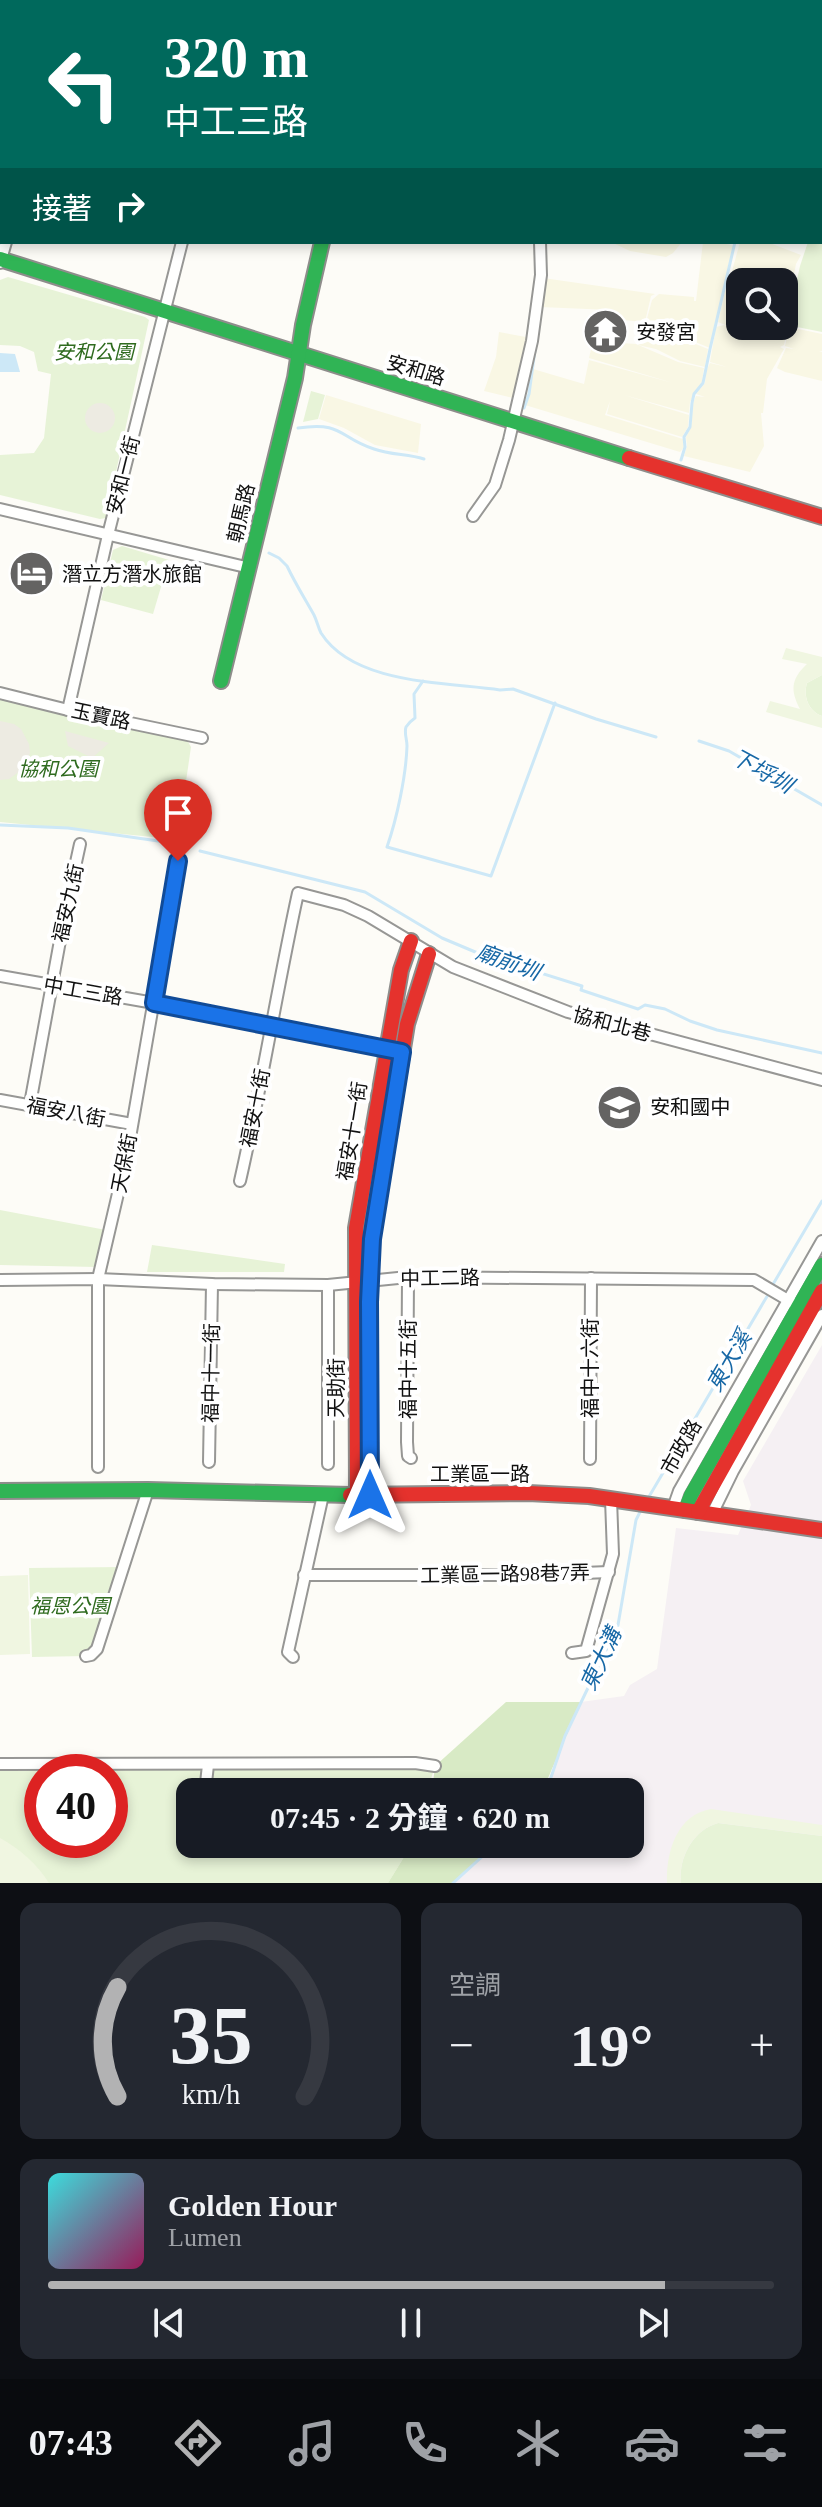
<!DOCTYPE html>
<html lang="zh-TW">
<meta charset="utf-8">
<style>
:root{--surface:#171b24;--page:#242831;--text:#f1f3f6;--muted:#9ea1a6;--line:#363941;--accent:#b2b2b3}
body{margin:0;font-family:"Times New Roman","Noto Sans TC",serif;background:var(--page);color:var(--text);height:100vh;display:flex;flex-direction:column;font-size:30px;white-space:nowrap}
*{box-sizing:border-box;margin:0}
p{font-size:26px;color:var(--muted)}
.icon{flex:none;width:44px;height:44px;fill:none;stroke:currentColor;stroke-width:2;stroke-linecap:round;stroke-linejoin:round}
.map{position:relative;height:1883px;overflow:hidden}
.panel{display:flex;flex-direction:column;gap:20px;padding:20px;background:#0d0f14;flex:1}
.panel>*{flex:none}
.guide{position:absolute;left:0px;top:0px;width:822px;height:244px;box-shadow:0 4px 12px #0003;background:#00695c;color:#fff;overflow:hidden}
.controls{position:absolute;left:726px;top:268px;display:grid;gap:16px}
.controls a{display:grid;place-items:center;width:72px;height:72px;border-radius:16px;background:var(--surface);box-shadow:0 4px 12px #0003;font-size:40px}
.speed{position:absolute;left:24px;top:1754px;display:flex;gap:16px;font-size:40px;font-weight:700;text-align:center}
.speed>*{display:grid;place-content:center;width:104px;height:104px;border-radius:50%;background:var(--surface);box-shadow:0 4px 12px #0003;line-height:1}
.speed .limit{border:12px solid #d22;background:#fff;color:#111}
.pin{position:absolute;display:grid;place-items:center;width:68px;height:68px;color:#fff;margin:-82px -34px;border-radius:50% 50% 50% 0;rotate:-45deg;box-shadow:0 0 8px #0007}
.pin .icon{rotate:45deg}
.me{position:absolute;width:88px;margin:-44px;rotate:0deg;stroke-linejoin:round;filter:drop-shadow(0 0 6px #0008)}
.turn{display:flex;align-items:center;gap:28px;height:168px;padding:0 32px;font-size:36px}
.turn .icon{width:104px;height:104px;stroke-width:2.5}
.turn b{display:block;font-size:56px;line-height:68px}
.then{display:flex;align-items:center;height:76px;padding:0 32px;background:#0003;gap:16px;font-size:30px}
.big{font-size:60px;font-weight:700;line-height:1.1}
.panel .card{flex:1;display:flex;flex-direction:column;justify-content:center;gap:12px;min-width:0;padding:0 28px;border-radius:16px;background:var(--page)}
.panel .dial{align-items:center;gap:0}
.dial svg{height:208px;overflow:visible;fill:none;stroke:var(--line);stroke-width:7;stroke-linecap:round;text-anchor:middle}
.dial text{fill:var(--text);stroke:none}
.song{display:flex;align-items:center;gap:24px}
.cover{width:96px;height:96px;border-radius:12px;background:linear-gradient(135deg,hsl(180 70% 55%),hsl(330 70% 35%))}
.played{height:8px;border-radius:4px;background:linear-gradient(90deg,var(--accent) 85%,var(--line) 85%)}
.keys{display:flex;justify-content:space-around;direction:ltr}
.heat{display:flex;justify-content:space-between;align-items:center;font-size:44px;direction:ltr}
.panel .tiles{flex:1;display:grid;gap:20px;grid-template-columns:1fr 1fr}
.card:last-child{grid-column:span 2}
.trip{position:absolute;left:176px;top:1778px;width:468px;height:80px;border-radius:16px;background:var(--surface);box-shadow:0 4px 12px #0003;font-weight:700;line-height:80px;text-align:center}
.menu{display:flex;height:128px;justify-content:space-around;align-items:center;background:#090b0e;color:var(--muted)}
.menu .icon{width:56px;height:56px}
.menu .selected{color:var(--accent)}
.menu b{font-size:36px;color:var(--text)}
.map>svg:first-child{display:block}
.industrial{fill:#f5f0f3}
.farmland{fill:#f9f7e4}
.green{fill:#e7f3d7;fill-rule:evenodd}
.forest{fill:#d8eac5}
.pitch{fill:#f0f6e1}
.plaza{fill:#edebe2}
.water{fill:#cde8f7}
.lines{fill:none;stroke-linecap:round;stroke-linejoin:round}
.stream{stroke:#cde8f7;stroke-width:3}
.street-casing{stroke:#979795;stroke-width:14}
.fast-casing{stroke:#8e8d8b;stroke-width:18}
.slow-casing{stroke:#8e8d8b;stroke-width:18}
.jam-casing{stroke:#8e8d8b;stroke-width:18}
.street{stroke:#fffffe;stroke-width:10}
.fast{stroke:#30b455;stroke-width:14}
.slow{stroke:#ff9f0a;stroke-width:14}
.jam{stroke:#e5322d;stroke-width:14}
.route-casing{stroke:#114b97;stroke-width:20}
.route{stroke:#1a73e8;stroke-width:14}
.labels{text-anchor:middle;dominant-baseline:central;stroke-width:8;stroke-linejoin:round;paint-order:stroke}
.poi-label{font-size:20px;fill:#111;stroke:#fff;text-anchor:start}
.park-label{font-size:20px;font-style:italic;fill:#2f6b1f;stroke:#fff}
.street-label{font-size:20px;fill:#111;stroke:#fff}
.water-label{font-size:22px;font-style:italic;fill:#1768a6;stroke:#fff}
</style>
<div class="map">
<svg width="822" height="1883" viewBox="0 0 822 1883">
<rect width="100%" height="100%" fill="#fdfcf7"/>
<path class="industrial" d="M822,1345V1883H453L496,1844H630V1792H546L565,1736L581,1702L624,1696L630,1685L657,1669L676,1528L738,1535L751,1505L743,1481Z"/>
<g class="farmland">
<path d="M611,242H682L673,253L666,257L630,251Z"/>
<path d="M703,242H719L734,246L710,348L646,322L652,300L659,294L694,297V301H696Z"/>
<path d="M740,242H767L801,255L796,264L790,294L784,291V282H760L732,271Z"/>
<path d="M543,278L655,294L651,296L645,322L611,319V310L540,307Z"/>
<path d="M728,279L743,282H740V326H783L786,336L784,345L780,347L784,349L767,379L763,413H761L764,446L750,472L684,456L687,446L686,437L691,427L693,403L696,396L705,397L696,394L705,383L706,371L710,363L727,367L710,362L716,327L724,325L767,342L718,322Z"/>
<path d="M644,323L708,349L705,367L680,361L656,349L638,345Z"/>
<path d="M789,327L822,334V351H819L822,352V381L785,372L777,368L786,348L794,349L785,346Z"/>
<path d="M499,332L526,337L527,340L521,378L513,398L484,391L496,357Z"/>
<path d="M593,341L636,344L678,362L704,368L702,382L690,402L689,413L624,395L689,415L688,427L682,437L607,414L610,401L605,415L683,439L684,447L680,452L525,405L533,369L584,384L589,360L673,383L589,358Z"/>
<path d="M326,395L421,424L418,453L375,445L344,428L319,419Z"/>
</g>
<g class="green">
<path d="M820,227L822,228V332L787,325L800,266L808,242H820Z"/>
<path d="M8,277L145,317L149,320L106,518L100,519L0,495V455L34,453L44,438L51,374L38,371L34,352L20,346L0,345V280Z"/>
<path d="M311,391L325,395L318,419L303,422Z"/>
<path d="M122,546L169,560L153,614L101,600L113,550Z"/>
<path d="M822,675V716C808,711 803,696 807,683Z"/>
<path d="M0,696L187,740L191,747L178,836L173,839L0,822Z"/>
<path d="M0,1210L106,1230L96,1267L0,1265Z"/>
<path d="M152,1245L285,1264L284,1272H147Z"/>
<path d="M122,1567L97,1649L86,1656L32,1657L29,1568Z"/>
<path d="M0,1764L435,1766L427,1792H190V1844H412L388,1883H0ZM42,1772H110V1840H42Z"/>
<path d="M718,1823L822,1836V1883H681C678,1858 693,1830 718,1823Z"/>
</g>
<g class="forest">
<path d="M506,1702H581L542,1792H432L435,1766Z"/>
<path d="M412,1844H496L453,1883H388Z"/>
</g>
<g class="pitch">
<path d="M98,0H257L98,2Z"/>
<path d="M786,648L822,657V675L807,683C803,696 808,711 822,716V728L766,712L770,701L800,709C790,690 791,679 807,664L782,659Z"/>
<path d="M28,1575L30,1654L0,1655V1576Z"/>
<path d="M711,1809L822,1825V1836L718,1823C693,1830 678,1858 681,1883H667C666,1853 676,1815 711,1809Z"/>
<path d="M0,1838C20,1849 37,1864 49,1883H0Z"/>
</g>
<g class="plaza">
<circle cx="100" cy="418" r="15"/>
<path d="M0,721L14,724L21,729L29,744L30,753L23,769L9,779L0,780Z"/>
<path d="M65,731L109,743L92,758L68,746Z"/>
</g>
<path class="water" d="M0,353L15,354L20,372H0Z"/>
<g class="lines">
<g class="stream">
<path d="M550,0L551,2"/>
<path d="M641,0L647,2"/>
<path d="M760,2V0"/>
<path d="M820,18H822"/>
<path d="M820,188L822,189"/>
<path d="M524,408L529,394L535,350"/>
<path d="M298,428C343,421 339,438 374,449C391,455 408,454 424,459"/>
<path d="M681,460L685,447L684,437L690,427L692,403L694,394L703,383L710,349L735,242"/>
<path d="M269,553L279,558L287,566C295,583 305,599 314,615C317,621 318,627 321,633C354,685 446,682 500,690L513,689L596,719L656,737"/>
<path d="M423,681L414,694L415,718C412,720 408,724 406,727C404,733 407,739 407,746C406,776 397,818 387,847L491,876L555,703"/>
<path d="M699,741L729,751L822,805"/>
<path d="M0,825L68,828L165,842L174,848"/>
<path d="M200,851L365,892L442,938L480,954L582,986L581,990L638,1009L645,1005L665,1009L690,1021L717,1030L822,1053"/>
<path d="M772,1286L822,1201"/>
<path d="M647,1500L769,1293"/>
<path d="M546,1792L565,1736L618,1625L636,1520L641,1510"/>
<path d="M453,1883L496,1844"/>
</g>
<defs>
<g id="street">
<path d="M75,2L76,0"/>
<path d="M820,24H822"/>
<path d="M0,65H2"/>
<path d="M820,83L822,84"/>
<path d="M0,263L6,242"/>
<path d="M0,509L250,568"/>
<path d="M473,516L495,485L509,440L532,341L541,275L540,242"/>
<path d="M0,693L68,710L202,738"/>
<path d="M68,710L108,535L182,242"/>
<path d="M0,976L154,1003L402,1052"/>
<path d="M0,1100L132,1124"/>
<path d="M30,1104L66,908L80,844"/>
<path d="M240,1181C262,1085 277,989 298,893L344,905L368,916L453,967L568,1012L822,1080"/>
<path d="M408,1277L407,1442L408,1456L411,1458"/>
<path d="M0,1280L98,1279L212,1284L328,1285L408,1277L754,1280L822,1320"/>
<path d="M590,1459L591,1278"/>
<path d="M209,1462L212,1284"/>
<path d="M328,1464V1285"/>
<path d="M98,1467V1279L127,1155L178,861"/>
<path d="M673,1508L679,1491L822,1241"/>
<path d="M712,1514L733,1471L822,1315"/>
<path d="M304,1575H531L609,1572"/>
<path d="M572,1653L586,1651L613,1554L611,1499"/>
<path d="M86,1656L91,1655L97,1649L148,1490"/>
<path d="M293,1657L288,1652L323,1495"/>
<path d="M0,1764L415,1763L435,1766"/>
<path d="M205,1792L208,1765"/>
</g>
<g id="fast">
<path d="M0,259L629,458"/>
<path d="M221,681L295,378L303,325L322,242"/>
<path d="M0,1491L148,1490L350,1495"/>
<path d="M685,1510L691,1495L822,1265"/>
</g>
<g id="slow">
<path d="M377,0V2"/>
<path d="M388,2L389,0"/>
</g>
<g id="jam">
<path d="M629,458L822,517"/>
<path d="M357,1494L356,1228L401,970L411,941"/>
<path d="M350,1495L528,1493L589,1496L822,1530"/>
<path d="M370,1495L369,1302L372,1239L407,1024L429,954"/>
<path d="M698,1512L822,1291"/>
</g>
</defs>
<use href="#street" class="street-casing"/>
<use href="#fast" class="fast-casing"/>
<use href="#slow" class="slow-casing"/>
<use href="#jam" class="jam-casing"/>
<use href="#street" class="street"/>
<use href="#fast" class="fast"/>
<use href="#slow" class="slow"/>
<use href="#jam" class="jam"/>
</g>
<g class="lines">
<defs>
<path id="route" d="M178,861L154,1003L402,1052L372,1239L369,1302L370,1495"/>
</defs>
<use href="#route" class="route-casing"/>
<use href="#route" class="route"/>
</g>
<defs>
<symbol id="temple-disc" viewBox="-11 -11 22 22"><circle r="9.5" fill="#646362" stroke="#fff"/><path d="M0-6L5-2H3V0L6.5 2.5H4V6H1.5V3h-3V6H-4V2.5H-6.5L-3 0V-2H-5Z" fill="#fff"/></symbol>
<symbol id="hotel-disc" viewBox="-11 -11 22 22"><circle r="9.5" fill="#646362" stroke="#fff"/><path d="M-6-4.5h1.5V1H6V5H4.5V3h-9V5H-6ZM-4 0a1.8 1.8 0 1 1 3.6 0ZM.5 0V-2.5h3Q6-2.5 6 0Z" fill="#fff"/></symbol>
<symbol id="school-disc" viewBox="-11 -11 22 22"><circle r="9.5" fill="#646362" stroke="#fff"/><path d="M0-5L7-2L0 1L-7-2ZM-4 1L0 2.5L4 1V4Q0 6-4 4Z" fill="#fff"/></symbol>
</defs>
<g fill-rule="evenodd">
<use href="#temple-disc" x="580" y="306" width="51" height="51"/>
<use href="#hotel-disc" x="6" y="548" width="51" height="51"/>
<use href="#school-disc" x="594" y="1082" width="51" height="51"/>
</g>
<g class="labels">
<g class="poi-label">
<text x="636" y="332">安發宮</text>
<text x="62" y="574">潛立方潛水旅館</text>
<text x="650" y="1107">安和國中</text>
</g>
<g class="park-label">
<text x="94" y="352">安和公園</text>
<text x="58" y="769">協和公園</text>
<text x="70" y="1606">福恩公園</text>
</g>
<g class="street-label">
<text transform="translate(416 370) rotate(17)">安和路</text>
<text transform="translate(123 475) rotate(-76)">安和一街</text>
<text transform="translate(241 513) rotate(-77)">朝馬路</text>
<text transform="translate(101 716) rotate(12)">玉寶路</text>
<text transform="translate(68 903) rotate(-78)">福安九街</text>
<text transform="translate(83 991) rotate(10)">中工三路</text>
<text transform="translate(612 1024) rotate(15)">協和北巷</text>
<text transform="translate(255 1108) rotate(-79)">福安十街</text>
<text transform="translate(66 1112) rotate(11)">福安八街</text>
<text transform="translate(352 1131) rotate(-81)">福安十一街</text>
<text transform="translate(124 1163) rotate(-79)">天保街</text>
<text transform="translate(440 1278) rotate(-1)">中工二路</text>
<text transform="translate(590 1368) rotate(-90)">福中十六街</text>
<text transform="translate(408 1369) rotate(-90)">福中十五街</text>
<text transform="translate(211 1373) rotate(-89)">福中十一街</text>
<text transform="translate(336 1388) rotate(-90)">天助街</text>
<text transform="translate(681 1447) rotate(-60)">市政路</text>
<text x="480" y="1474">工業區一路</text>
<text transform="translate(505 1574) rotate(-1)">工業區一路98巷7弄</text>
</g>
<g class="water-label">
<text transform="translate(762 771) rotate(29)">下埒圳</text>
<text transform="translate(508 962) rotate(20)">廟前圳</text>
<text transform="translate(729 1361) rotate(-60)">東大溪</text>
<text transform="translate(601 1659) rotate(-65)">東大溝</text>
</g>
</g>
</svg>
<div class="controls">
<a><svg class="icon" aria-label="search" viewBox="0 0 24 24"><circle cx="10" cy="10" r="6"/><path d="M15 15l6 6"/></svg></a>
</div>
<div class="speed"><div class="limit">40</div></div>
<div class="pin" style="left:178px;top:861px;background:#d93025"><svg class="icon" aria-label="arrive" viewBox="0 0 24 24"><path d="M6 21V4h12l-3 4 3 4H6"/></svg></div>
<svg class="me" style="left:370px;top:1495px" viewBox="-20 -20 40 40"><path d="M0-17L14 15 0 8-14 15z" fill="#1a73e8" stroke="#fff" stroke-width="4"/></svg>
<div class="trip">07:45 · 2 分鐘 · 620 m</div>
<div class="guide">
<div class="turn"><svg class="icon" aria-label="left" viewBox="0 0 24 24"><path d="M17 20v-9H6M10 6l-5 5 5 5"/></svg><div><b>320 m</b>中工三路</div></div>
<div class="then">接著<svg class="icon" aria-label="right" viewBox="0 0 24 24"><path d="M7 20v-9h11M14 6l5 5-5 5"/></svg></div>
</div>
</div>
<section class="panel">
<div class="tiles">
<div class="card dial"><svg viewBox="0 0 100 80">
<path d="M14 69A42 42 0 1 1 86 69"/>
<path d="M14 69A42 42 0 0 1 14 27" stroke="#b2b2b3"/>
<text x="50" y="56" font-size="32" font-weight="700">35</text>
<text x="50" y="72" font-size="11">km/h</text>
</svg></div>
<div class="card"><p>空調</p>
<div class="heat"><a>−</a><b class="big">19°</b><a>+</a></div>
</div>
<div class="card">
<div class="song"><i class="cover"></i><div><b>Golden Hour</b><p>Lumen</p></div></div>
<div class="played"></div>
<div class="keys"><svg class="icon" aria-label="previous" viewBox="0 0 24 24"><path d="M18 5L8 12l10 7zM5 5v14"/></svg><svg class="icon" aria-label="pause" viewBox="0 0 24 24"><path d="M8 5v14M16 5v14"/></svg><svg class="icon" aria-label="next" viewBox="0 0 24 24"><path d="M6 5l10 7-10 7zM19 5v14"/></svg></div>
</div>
</div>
</section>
<nav class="menu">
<b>07:43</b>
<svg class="icon selected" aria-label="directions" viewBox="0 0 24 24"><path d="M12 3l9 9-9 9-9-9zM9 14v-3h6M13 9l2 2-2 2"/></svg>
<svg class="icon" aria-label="music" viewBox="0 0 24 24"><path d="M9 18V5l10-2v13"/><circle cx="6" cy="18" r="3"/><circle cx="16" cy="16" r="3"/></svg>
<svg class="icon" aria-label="phone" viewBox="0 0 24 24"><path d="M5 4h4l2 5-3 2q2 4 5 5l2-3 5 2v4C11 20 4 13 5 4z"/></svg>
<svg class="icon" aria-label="climate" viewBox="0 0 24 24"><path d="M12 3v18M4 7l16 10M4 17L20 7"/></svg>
<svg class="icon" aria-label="car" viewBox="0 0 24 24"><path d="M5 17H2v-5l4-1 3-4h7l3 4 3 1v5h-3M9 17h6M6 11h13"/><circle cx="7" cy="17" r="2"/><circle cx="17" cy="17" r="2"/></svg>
<svg class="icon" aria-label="filters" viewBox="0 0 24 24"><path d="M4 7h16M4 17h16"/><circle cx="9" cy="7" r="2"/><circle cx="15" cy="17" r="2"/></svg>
</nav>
